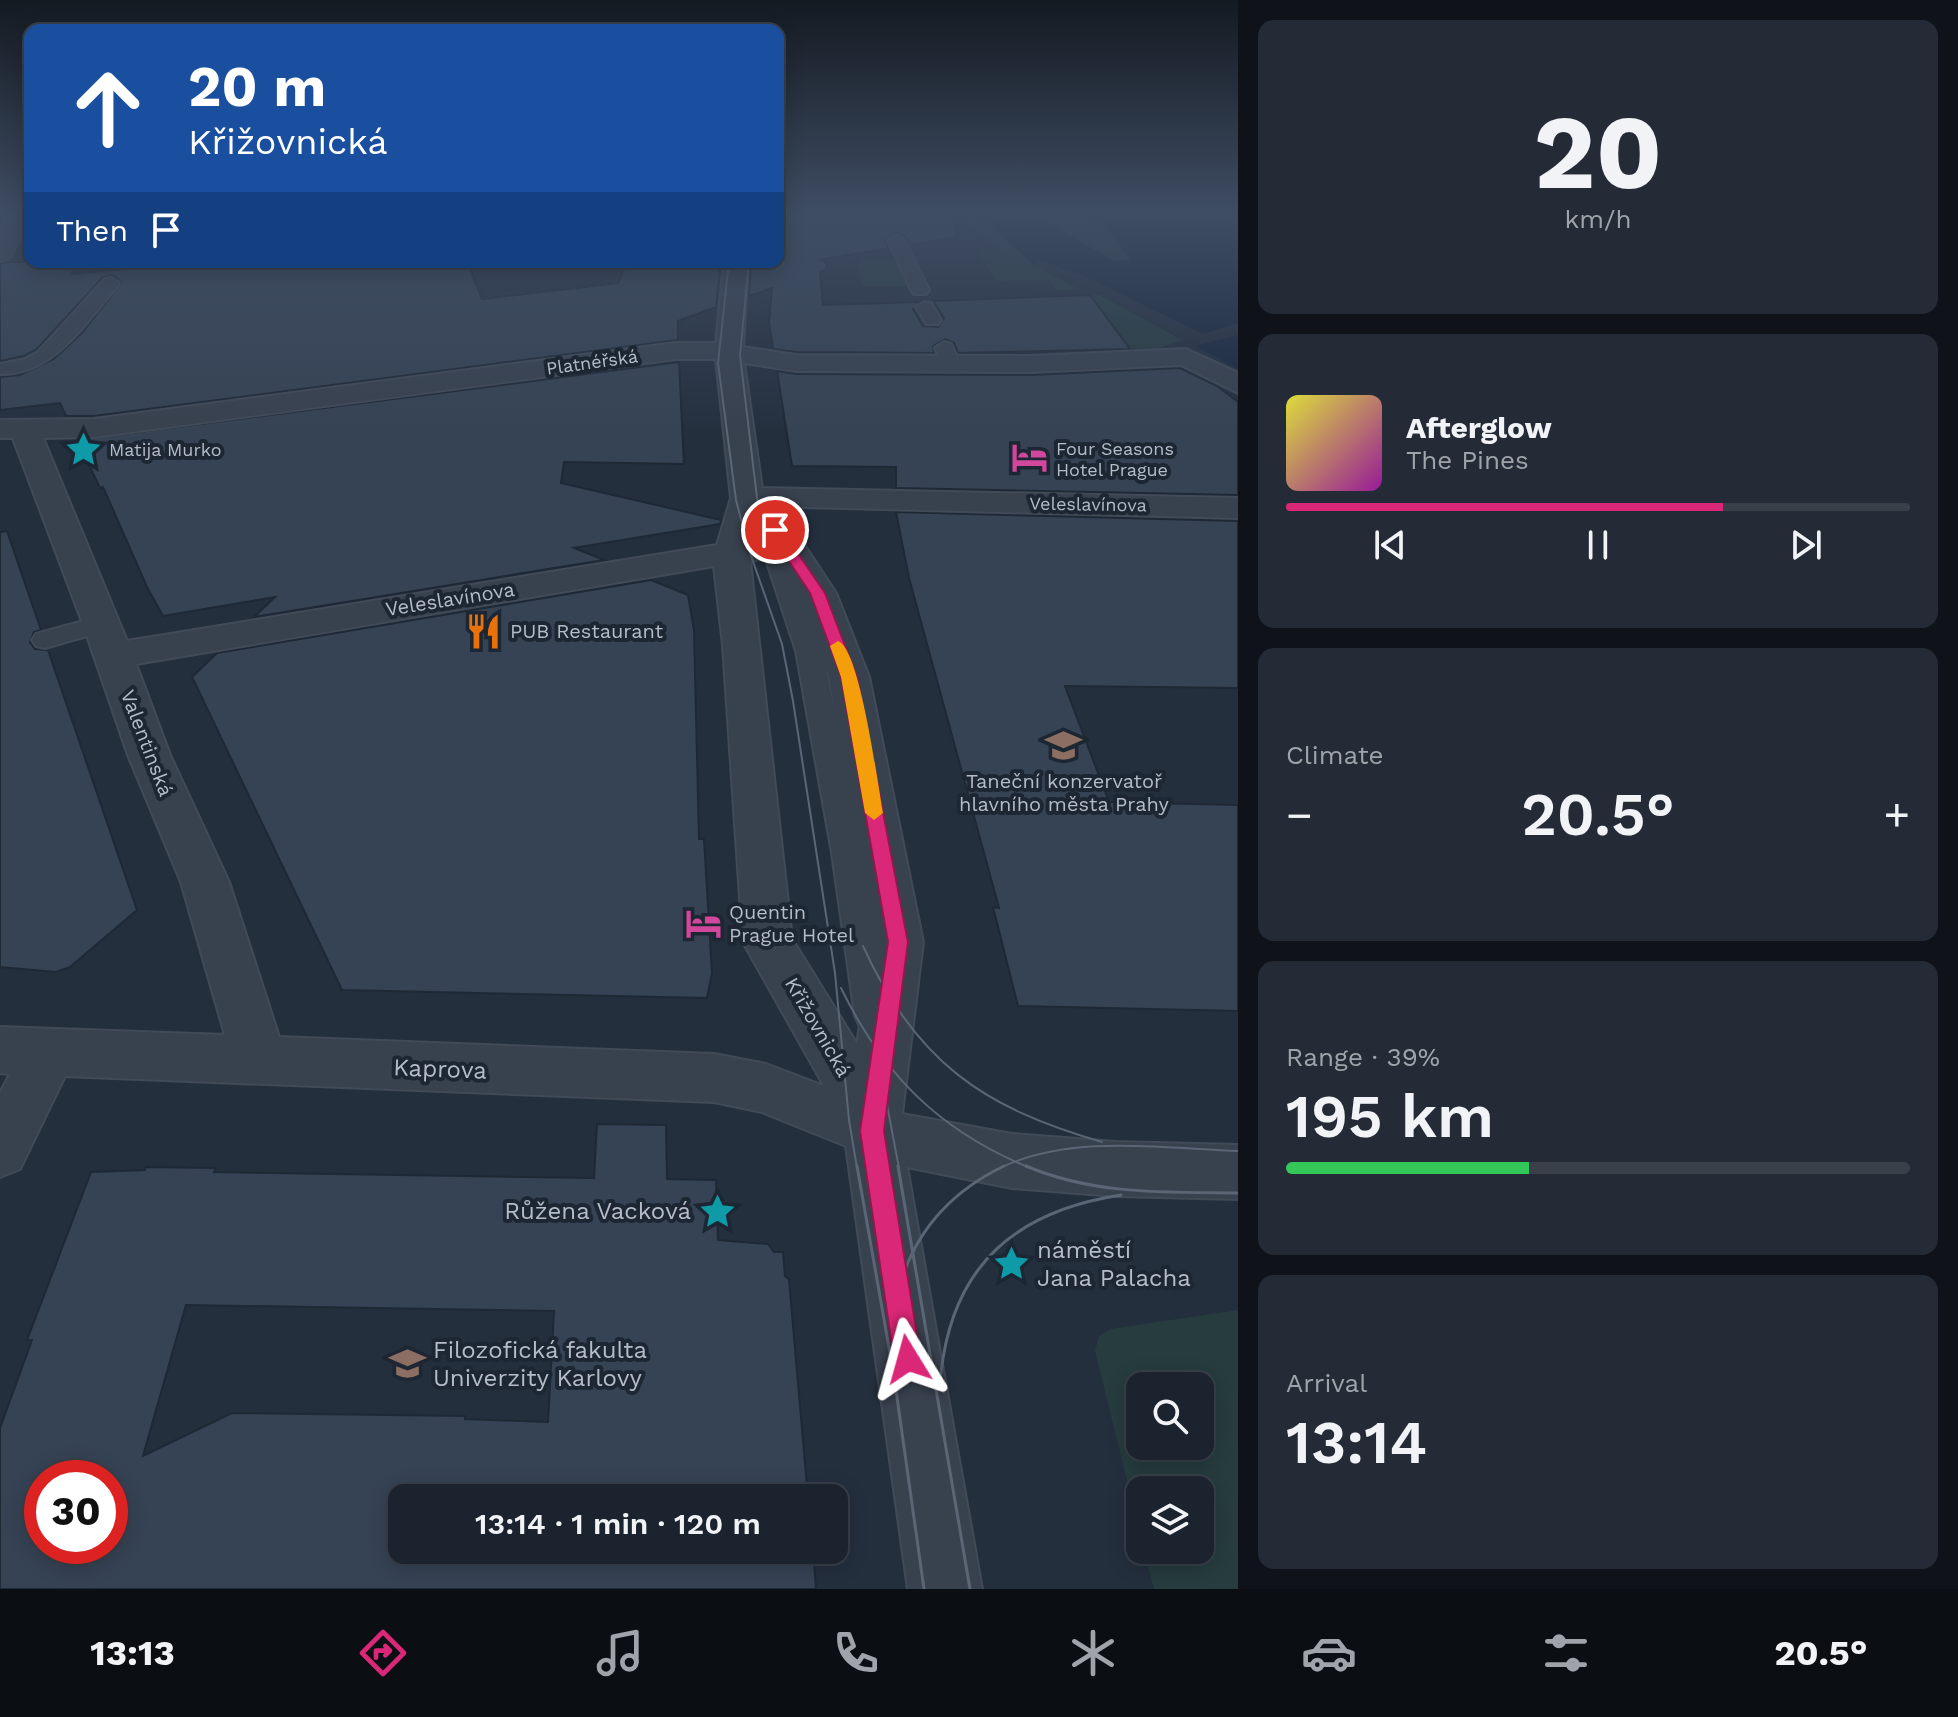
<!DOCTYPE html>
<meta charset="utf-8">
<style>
:root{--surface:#1b232e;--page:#242b36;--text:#f1f3f6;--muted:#a0a4aa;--line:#39404a;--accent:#db2777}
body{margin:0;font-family:"Work Sans",sans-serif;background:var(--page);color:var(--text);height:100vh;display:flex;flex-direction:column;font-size:30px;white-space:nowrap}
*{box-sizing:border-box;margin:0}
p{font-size:26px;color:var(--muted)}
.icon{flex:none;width:44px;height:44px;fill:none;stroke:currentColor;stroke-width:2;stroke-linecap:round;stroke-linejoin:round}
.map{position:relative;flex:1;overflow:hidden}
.drawer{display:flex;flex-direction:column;gap:20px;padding:20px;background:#0f1319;width:720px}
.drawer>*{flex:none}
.banner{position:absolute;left:24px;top:24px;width:760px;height:244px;border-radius:16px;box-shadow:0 4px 20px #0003,0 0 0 2px var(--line);background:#1a4fa0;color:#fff;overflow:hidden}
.tools{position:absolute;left:1126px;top:1372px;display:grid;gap:16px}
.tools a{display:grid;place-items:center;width:88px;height:88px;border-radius:16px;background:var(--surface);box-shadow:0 4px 20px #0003,0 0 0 2px var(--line);font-size:40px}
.speed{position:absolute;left:24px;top:1460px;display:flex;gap:16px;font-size:40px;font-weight:700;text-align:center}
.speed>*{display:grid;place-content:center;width:104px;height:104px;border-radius:50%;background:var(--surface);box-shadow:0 4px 20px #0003,0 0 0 2px var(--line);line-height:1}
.speed .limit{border:12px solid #d22;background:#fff;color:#111}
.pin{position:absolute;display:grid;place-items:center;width:68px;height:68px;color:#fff;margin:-34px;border:4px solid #fff;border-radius:50%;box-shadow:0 2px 8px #0007}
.me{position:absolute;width:88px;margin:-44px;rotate:352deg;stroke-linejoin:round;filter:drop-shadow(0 0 6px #0008)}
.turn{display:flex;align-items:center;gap:28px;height:168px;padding:0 32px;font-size:36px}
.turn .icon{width:104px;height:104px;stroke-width:2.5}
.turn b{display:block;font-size:56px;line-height:68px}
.then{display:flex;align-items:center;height:76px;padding:0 32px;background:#0003;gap:16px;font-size:30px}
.big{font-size:60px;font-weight:600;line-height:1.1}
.drawer .tile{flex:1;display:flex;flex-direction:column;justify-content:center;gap:12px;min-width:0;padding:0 28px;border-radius:16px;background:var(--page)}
.drawer .dial{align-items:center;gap:0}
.dial b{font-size:104px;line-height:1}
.song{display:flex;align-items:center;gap:24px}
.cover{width:96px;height:96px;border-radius:12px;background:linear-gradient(135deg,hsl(60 70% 55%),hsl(300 70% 35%))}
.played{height:8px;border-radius:4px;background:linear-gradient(90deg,var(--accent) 70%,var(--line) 70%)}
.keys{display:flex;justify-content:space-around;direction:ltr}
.heat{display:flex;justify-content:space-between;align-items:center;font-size:44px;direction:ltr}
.charge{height:12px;border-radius:6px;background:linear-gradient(90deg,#34c759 39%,var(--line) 0)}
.trip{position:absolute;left:388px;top:1484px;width:460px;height:80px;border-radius:16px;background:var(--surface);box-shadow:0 4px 20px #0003,0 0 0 2px var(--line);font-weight:600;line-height:80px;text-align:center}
.dock{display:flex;height:128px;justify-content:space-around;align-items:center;background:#0b0e12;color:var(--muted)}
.dock .icon{width:56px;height:56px}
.dock .on{color:var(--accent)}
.dock b{font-size:36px;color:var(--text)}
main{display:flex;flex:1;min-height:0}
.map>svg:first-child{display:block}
.green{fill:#263c3f;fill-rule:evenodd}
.water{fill:#17263c}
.pier{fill:#242f3e}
.building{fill:#364354;stroke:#1f2835;stroke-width:2;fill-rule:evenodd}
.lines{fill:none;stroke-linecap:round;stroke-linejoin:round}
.lane-casing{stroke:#414a57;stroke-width:4}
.street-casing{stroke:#414a57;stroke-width:4}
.lane{fill:#38414e;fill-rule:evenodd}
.street{fill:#38414e;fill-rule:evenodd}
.tram-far1{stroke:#5a6575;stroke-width:2}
.tram{stroke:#5a6575;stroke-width:3}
.route{fill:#db2777;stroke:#8e194d;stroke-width:2}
.slow{fill:#f59e0b}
.labels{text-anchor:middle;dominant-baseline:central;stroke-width:8;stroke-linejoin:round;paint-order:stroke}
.far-street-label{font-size:18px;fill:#b4bcc9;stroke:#1d2633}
.far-poi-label{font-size:18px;fill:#b4bcc9;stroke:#1d2633;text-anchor:start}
.street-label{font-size:20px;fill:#b4bcc9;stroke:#1d2633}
.poi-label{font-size:20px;fill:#b4bcc9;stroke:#1d2633;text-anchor:start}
.near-street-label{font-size:24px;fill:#b4bcc9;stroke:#1d2633}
.near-poi-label{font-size:24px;fill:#b4bcc9;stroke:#1d2633;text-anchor:start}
</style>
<main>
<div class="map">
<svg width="1238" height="1589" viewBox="0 0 1238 1589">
<rect width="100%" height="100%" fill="#242f3e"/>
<g class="green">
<path d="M954,213H976L1035,266L1078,289L1056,290L1048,280L997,281L977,251H996C985,227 967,231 954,213Z"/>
<path d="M1032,213C1096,213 1092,210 1132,260L1113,261Z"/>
<path d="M861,259L896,260L911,286H862L858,263Z"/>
<path d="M1090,295H1101L1182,340L1156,349L1121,348L1117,332Z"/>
<path d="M1238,1310V1589H1154L1144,1550H1200V1490H1140V1533L1095,1351L1099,1336L1111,1329ZM1140,1386H1200V1446H1140Z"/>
</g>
<path class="water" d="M976,213H1032L1114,261L1131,260L1104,225L1085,213H1238V369L1076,282L1035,266Z"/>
<path class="pier" d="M1040,260L1088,278L1203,334L1238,323V335L1195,346L1076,282L1035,266Z"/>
<g class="building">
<path d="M778,213H954L956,237L910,245L906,237L894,232L885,239L889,248L819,260L826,262L827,269L820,272L823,305L920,302L913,309L923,326L938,327L944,318L933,301L1090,295L1130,349L958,353L954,343L945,339L933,346L934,353L796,352L773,349L769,322L772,288L749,296L751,262H778Z"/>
<path d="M8,262H75L72,274L196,262H467L482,299L618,283L627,262H721L716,307L678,321V340L94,416H66L60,403L0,410V377L20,375L54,359L82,333L122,282L113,275L103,277L36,350L24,356L0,361V264Z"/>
<path d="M679,362L684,464L564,462L561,483L721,520L720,524L574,548L604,560L254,617L275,597L163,616L147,587L103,487L100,488L77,440Z"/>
<path d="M1180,368L1217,386L1238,402V495L896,488V467L792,466L777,371L796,374L1031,375Z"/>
<path d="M896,512L1238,521V688L1065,686L1109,802L1238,805V1011L1018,1006L993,907L999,908L909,578Z"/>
<path d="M7,531L41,630L34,632L30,642L35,649L48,650L137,910L70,967L56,972L0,967V532Z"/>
<path d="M651,580L688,595L694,630L699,839H704L712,973L707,998L342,990L192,677L217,653Z"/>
<path d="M597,1124L666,1125L667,1179L716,1180L718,1240L768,1244L774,1252H783L785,1276L789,1279L808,1498H402V1550H813L816,1589H0V1428L32,1340H27L91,1172L145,1170L146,1167L216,1168L214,1172L594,1178ZM186,1305L554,1311L548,1422L465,1419V1416L232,1413L143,1456ZM42,1478H110V1546H42Z"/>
</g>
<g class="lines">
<defs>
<g id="lane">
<path d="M896,235L904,240L929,290L926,294H914L911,290L888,240Z"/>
<path d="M111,278L119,283L117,287C84,323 54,375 0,374V364L25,359L38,352L105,279Z"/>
<path d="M925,302L931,303L941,320L938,324H926L916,307Z"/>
<path d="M944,342L951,344L960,363L958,367L951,369L944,367L935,348Z"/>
<path d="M763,510L771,512L774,517L822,651L864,853L891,1016L886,1027L873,1031L860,1027L855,1016L832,853L796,651L752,517L755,512Z"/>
<path d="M102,616L111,619L115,624L111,629L45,648L36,646L32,640L36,634Z"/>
</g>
<g id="street">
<path d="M8,213H30L12,254L8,259L0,261V230Z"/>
<path d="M724,262H748L743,347L796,355L1031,356L1186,349L1238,373V393L1181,365L1031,372L796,371L744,363L762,488L1238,498V518L806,507L761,508L760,513L779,514L799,537L836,593L869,677L923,942L902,1114L1012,1134L1116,1142L1238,1145V1199L1116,1196L1012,1188L907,1167L982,1589H908L846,1146L762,1112L714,1102L65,1076L20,1169L0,1177V1093L10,1074L0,1073V1027L225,1035L181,882L128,755L83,624L13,438H0V420L94,419L675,343H716ZM675,359H716L731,498L717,545L127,641L43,438L94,437ZM756,529L763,537L753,539ZM777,556L800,593L829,677L873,942L857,1044L792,939L750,561ZM714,566L723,645L743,942L824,1086L766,1064L714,1054L279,1037L229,882L170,755L136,664Z"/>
</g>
</defs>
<use href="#lane" class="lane-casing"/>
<use href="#street" class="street-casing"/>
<use href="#lane" class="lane"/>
<use href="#street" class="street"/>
<g class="tram-far1">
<path d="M729,262L718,363L736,500L749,550L782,644L793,701L835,973L849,1120L857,1168"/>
<path d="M749,262L740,355L757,498L762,515"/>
<path d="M863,946C915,1061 983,1108 1102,1142"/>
<path d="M841,988C884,1076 940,1131 1030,1168"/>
<path d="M880,1068L899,1168"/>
<path d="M1000,1168C1071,1134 1161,1148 1238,1151"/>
</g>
<g class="tram">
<path d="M857,1166L894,1376L924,1589"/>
<path d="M898,1166L970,1589"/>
<path d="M1026,1166C1094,1195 1165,1192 1238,1193"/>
<path d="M892,1328C899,1253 936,1199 1004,1166"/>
<path d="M941,1373C953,1264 1017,1211 1121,1195"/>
</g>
</g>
<linearGradient id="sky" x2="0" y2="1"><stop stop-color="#141a22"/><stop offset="0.49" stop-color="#3f4d63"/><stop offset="1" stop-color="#3f4d63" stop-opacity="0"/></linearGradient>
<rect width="1238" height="435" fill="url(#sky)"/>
<path class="route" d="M775,525L780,527L825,593L857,677L908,942L884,1131L921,1359L917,1368L908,1372L898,1368L894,1359L860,1131L888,942L841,677L810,593L768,530Z"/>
<path class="slow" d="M838,641C860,648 878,786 883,813L874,820L865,813L841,677L830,646Z"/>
<defs>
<symbol id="sight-bare" viewBox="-9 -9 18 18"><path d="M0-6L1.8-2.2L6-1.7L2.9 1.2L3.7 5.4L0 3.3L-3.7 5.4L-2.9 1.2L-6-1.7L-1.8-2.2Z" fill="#0f9aa8" stroke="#1d2633" stroke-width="2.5" paint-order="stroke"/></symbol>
<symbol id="hotel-bare" viewBox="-9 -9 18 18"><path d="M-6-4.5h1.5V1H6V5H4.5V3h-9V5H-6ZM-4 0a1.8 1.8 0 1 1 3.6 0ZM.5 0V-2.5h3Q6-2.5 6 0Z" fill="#d1479c" stroke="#1d2633" stroke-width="2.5" paint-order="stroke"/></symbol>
<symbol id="restaurant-bare" viewBox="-9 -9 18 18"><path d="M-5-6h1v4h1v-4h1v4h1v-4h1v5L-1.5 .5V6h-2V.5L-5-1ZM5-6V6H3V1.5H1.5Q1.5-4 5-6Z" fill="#e8710a" stroke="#1d2633" stroke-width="2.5" paint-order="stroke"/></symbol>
<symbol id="school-bare" viewBox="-9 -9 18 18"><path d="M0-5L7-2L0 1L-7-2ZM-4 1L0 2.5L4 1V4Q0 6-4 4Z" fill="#8d6e63" stroke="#1d2633" stroke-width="2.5" paint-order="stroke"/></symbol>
<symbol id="university-bare" viewBox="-9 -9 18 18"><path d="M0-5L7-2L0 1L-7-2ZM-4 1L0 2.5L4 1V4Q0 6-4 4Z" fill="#8d6e63" stroke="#1d2633" stroke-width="2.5" paint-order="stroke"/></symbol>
</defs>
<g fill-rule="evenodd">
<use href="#sight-bare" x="58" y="424" width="51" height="51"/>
<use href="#hotel-bare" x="1004" y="432" width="51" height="51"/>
<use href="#restaurant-bare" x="458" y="606" width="51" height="51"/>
<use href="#school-bare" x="1038" y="720" width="51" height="51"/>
<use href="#hotel-bare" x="678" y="898" width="51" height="51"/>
<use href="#sight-bare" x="692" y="1186" width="51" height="51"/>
<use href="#sight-bare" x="986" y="1238" width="51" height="51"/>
<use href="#university-bare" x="382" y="1338" width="51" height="51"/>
</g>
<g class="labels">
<g class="far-street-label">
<text transform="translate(592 362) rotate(-8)">Platnéřská</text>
<text transform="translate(1088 504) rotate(1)">Veleslavínova</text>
</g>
<g class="far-poi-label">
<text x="1056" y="448">Four Seasons<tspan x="1056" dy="21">Hotel Prague</tspan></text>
<text x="109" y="449">Matija Murko</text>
</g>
<g class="street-label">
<text transform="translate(450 599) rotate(-9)">Veleslavínova</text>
<text transform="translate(147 743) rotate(69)">Valentinská</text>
<text transform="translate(818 1027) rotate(60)">Křižovnická</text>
</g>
<g class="poi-label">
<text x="510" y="631">PUB Restaurant</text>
<text x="1064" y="781" text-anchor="middle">Taneční konzervatoř<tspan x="1064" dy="23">hlavního města Prahy</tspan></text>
<text x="729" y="912">Quentin<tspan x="729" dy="23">Prague Hotel</tspan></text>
</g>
<g class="near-street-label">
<text transform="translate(440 1069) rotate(2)">Kaprova</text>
</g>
<g class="near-poi-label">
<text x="691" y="1211" text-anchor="end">Růžena Vacková</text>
<text x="1037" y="1250">náměstí<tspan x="1037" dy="28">Jana Palacha</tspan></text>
<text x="433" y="1350">Filozofická fakulta<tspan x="433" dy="28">Univerzity Karlovy</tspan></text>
</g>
</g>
</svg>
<div class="tools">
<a><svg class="icon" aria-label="search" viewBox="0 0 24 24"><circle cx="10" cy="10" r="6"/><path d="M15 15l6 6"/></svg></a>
<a><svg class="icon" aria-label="layers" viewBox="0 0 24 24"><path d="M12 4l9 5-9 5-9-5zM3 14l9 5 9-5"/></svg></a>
</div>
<div class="speed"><div class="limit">30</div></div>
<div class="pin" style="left:775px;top:530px;background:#d93025"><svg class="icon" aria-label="arrive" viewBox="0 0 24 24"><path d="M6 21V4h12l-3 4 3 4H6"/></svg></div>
<svg class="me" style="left:908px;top:1359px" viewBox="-20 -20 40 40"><path d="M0-17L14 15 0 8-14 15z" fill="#db2777" stroke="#fff" stroke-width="4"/></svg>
<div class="trip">13:14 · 1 min · 120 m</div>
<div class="banner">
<div class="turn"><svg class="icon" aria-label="ahead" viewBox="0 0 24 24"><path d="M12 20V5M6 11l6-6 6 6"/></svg><div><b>20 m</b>Křižovnická</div></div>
<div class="then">Then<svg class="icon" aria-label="arrive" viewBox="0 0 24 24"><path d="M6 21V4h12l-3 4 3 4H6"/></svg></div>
</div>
</div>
<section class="drawer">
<div class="tile dial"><b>20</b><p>km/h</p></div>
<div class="tile">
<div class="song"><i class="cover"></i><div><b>Afterglow</b><p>The Pines</p></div></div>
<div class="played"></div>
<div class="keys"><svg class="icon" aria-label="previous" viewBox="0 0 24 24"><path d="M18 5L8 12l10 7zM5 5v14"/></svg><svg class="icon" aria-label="pause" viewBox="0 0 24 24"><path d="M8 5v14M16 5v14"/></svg><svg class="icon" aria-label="next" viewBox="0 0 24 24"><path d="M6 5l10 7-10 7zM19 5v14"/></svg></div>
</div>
<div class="tile"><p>Climate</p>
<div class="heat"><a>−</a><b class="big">20.5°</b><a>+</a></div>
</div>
<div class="tile"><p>Range · 39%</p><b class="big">195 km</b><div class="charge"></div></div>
<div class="tile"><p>Arrival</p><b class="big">13:14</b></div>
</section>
</main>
<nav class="dock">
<b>13:13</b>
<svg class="icon on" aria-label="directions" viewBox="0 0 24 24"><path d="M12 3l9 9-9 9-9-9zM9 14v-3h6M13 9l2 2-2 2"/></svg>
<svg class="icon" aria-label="music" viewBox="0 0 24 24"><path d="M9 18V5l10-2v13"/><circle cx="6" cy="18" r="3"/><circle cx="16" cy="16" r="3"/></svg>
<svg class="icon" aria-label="phone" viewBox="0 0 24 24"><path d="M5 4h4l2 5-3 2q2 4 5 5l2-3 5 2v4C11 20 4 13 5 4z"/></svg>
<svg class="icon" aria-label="climate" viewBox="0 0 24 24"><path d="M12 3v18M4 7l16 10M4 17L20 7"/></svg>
<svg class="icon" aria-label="car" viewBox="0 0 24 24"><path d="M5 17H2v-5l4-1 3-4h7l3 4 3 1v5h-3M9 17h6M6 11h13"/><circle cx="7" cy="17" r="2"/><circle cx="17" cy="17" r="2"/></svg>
<svg class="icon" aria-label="filters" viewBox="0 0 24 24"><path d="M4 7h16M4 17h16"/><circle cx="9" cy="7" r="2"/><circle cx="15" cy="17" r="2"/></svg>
<b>20.5°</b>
</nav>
